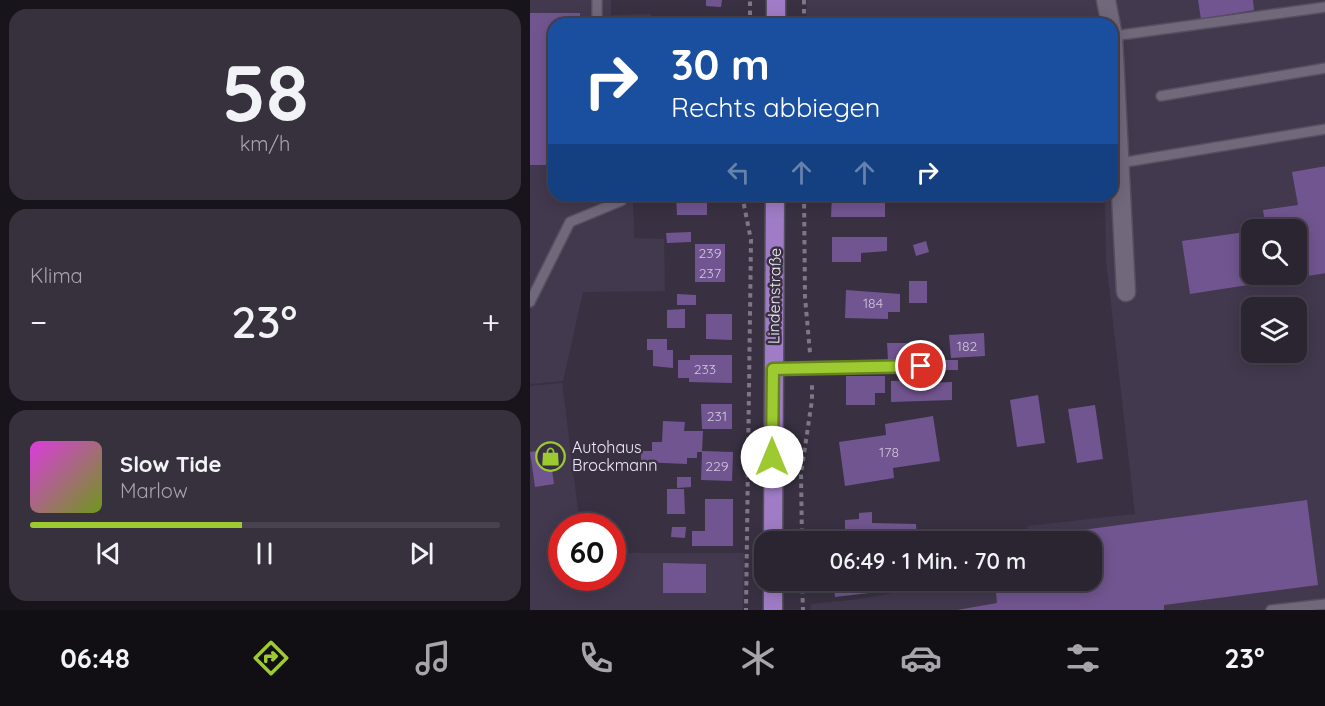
<!DOCTYPE html>
<html lang="de">
<meta charset="utf-8">
<style>
:root{--surface:#2b2532;--page:#37313e;--text:#f1f3f6;--muted:#a6a5ac;--line:#47424d;--accent:#9dca30}
body{margin:0;font-family:Quicksand,sans-serif;background:var(--page);color:var(--text);height:100vh;display:flex;flex-direction:column;font-size:22px;white-space:nowrap}
*{box-sizing:border-box;margin:0}
p{font-size:20px;color:var(--muted)}
.icon{flex:none;width:33px;height:33px;fill:none;stroke:currentColor;stroke-width:2;stroke-linecap:round;stroke-linejoin:round}
.map{position:relative;flex:1;overflow:hidden}
.side{display:flex;flex-direction:column;gap:9px;padding:9px;background:#18141c;width:530px}
.side>*{flex:none}
.hud{position:absolute;left:18px;top:18px;width:570px;height:183px;border-radius:18px;box-shadow:0 3px 15px #0003,0 0 0 2px var(--line);background:#1a4fa0;color:#fff;overflow:hidden}
.fabs{position:absolute;left:711px;top:219px;display:grid;gap:12px}
.fabs a{display:grid;place-items:center;width:66px;height:66px;border-radius:12px;background:var(--surface);box-shadow:0 3px 15px #0003,0 0 0 2px var(--line);font-size:30px}
.speed{position:absolute;left:18px;top:513px;display:flex;gap:12px;font-size:30px;font-weight:700;text-align:center}
.speed>*{display:grid;place-content:center;width:78px;height:78px;border-radius:50%;background:var(--surface);box-shadow:0 3px 15px #0003,0 0 0 2px var(--line);line-height:1}
.speed .limit{border:9px solid #d22;background:#fff;color:#111}
.pin{position:absolute;display:grid;place-items:center;width:51px;height:51px;color:#fff;margin:-26px;border:3px solid #fff;border-radius:50%;box-shadow:0 2px 6px #0007}
.me{position:absolute;width:66px;margin:-33px;rotate:0deg;stroke-linejoin:round;filter:drop-shadow(0 0 4px #0008)}
.turn{display:flex;align-items:center;gap:21px;height:126px;padding:0 24px;font-size:27px}
.turn .icon{width:78px;height:78px;stroke-width:2.5}
.turn b{display:block;font-size:42px;line-height:51px}
.lanes{display:flex;align-items:center;height:57px;padding:0 24px;background:#0003;justify-content:center;gap:30px;direction:ltr}
.lanes .off{opacity:.35}
.big{font-size:45px;font-weight:600;line-height:1.1}
.side .tile{flex:1;display:flex;flex-direction:column;justify-content:center;gap:9px;min-width:0;padding:0 21px;border-radius:18px;background:var(--page)}
.side .dial{align-items:center;gap:0}
.dial b{font-size:78px;line-height:1}
.song{display:flex;align-items:center;gap:18px}
.cover{width:72px;height:72px;border-radius:9px;background:linear-gradient(135deg,hsl(300 70% 55%),hsl(80 70% 35%))}
.played{height:6px;border-radius:3px;background:linear-gradient(90deg,var(--accent) 45%,var(--line) 45%)}
.keys{display:flex;justify-content:space-around;direction:ltr}
.heat{display:flex;justify-content:space-between;align-items:center;font-size:33px;direction:ltr}
.trip{position:absolute;left:224px;top:531px;width:348px;height:60px;border-radius:18px;background:var(--surface);box-shadow:0 3px 15px #0003,0 0 0 2px var(--line);font-weight:600;line-height:60px;text-align:center}
.menu{display:flex;height:96px;justify-content:space-around;align-items:center;background:#110f14;color:var(--muted)}
.menu .icon{width:42px;height:42px}
.menu .active{color:var(--accent)}
.menu b{font-size:27px;color:var(--text)}
main{display:flex;flex:1;min-height:0}
.map>svg:first-child{display:block}
.built{fill:#43394f;fill-rule:evenodd}
.building{fill:#715590}
.lines{fill:none;stroke-linecap:round;stroke-linejoin:round}
.service-casing{stroke:#56505e;stroke-width:12}
.minor-casing{stroke:#56505e;stroke-width:21}
.primary-casing{stroke:#56505e;stroke-width:21}
.path{stroke:#7e7786;stroke-width:4;stroke-dasharray:4.5 4.5;stroke-linecap:butt}
.service{stroke:#71687c;stroke-width:9}
.minor{stroke:#71687c;stroke-width:18}
.primary{stroke:#9f7cc5;stroke-width:18}
.route-casing{stroke:#66831f;stroke-width:15}
.route{stroke:#9dca30;stroke-width:10}
.labels{text-anchor:middle;dominant-baseline:central;stroke-width:5;stroke-linejoin:round;paint-order:stroke}
.number-label{font-size:14px;fill:#d0c6dc}
.street-label{font-size:16px;fill:#efebf6;stroke:#393142}
.poi-label{font-size:16px;fill:#efebf6;stroke:#393142;text-anchor:start}
</style>
<main>
<section class="side">
<div class="tile dial"><b>58</b><p>km/h</p></div>
<div class="tile"><p>Klima</p>
<div class="heat"><a>−</a><b class="big">23°</b><a>+</a></div>
</div>
<div class="tile">
<div class="song"><i class="cover"></i><div><b>Slow Tide</b><p>Marlow</p></div></div>
<div class="played"></div>
<div class="keys"><svg class="icon" aria-label="previous" viewBox="0 0 24 24"><path d="M18 5L8 12l10 7zM5 5v14"/></svg><svg class="icon" aria-label="pause" viewBox="0 0 24 24"><path d="M8 5v14M16 5v14"/></svg><svg class="icon" aria-label="next" viewBox="0 0 24 24"><path d="M6 5l10 7-10 7zM19 5v14"/></svg></div>
</div>
</section>
<div class="map">
<svg width="796" height="610" viewBox="0 0 796 610">
<rect width="100%" height="100%" fill="#393142"/>
<g class="built">
<path d="M0,0H81V15L121,14V24H24V195H103L104,238L134,239L135,291L53,292L33,381L0,384Z"/>
<path d="M277,0H795V610H281V604L330,599L428,581L561,580V542L499,541L498,526L605,514L576,260L575,195H582V24H276ZM722,230H766V274H722ZM722,308H766V352H722Z"/>
<path d="M32,383L50,526H32V578H82L83,553H214L213,610H0V386Z"/>
</g>
<g class="building">
<path d="M176,0H192L191,7L176,6Z"/>
<path d="M668,0H723L724,10L671,19Z"/>
<path d="M0,13H50V24H24V165H0Z"/>
<rect x="156" y="18" width="24" height="6"/>
<path d="M796,166V273L660,294L652,241L722,231V274H766V230H736L733,210L768,205L762,172Z"/>
<path d="M146,195H177V215H147Z"/>
<path d="M302,195H355V217H301Z"/>
<path d="M161,232V242L137,243L136,233Z"/>
<path d="M302,237H357V251L331,253V262H302Z"/>
<path d="M396,241L399,252L386,256L383,245Z"/>
<rect x="165" y="244" width="30" height="38"/>
<rect x="379" y="281" width="18" height="22"/>
<path d="M316,290L370,294V312H358V319L315,318Z"/>
<path d="M147,294L166,295V305H147Z"/>
<path d="M155,309V328H137V310Z"/>
<path d="M176,314H202V340L176,339Z"/>
<path d="M454,333L455,356L421,358L419,335Z"/>
<path d="M117,339H137V350H143V368L123,366V350H117Z"/>
<path d="M357,343H377L378,360H358Z"/>
<path d="M160,355H202V383L159,382V378H148V360H160Z"/>
<path d="M413,360H428V370H414Z"/>
<path d="M316,376H355V393H345V405H316Z"/>
<path d="M400,380L401,383L422,382V400L361,402V381Z"/>
<path d="M508,395L515,443L487,447L480,400Z"/>
<path d="M171,404H202V429H172Z"/>
<path d="M565,405L573,459L547,463L538,409Z"/>
<path d="M403,416L410,461L363,468L364,478L315,486L309,442L356,435L355,424Z"/>
<path d="M133,421L155,422L154,431H173L172,451L203,452L202,481L171,480L172,452H167V458H157V464L111,462V451H122V442H132Z"/>
<path d="M19,449L24,484L5,487L0,452Z"/>
<path d="M147,477H161V487L147,488Z"/>
<path d="M137,489H154L155,514H137Z"/>
<path d="M175,499H203V546H162V531H175Z"/>
<path d="M777,500L788,585L634,605V610H427L467,603L466,593L512,586L511,580H561V542H507V536Z"/>
<path d="M342,512V523L386,524L387,540L315,542V520L329,519V513Z"/>
<path d="M142,527H156L155,538L141,537Z"/>
<path d="M133,563L176,564V593H133Z"/>
<path d="M303,580H337L339,593L305,597Z"/>
</g>
<g class="lines">
<defs>
<g id="service">
<path d="M67,0V24"/>
<path d="M583,36L796,7"/>
<path d="M631,96L796,68"/>
<path d="M590,163L796,129"/>
<path d="M0,302L40,222L91,201V195"/>
<path d="M243,369L391,366"/>
<path d="M741,610L796,604"/>
</g>
<path id="minor" d="M576,0L583,36L596,292"/>
<g id="primary">
<path d="M246,0V24"/>
<path d="M243,542L245,195"/>
<path d="M243,580V610"/>
</g>
</defs>
<use href="#service" class="service-casing"/>
<use href="#minor" class="minor-casing"/>
<use href="#primary" class="primary-casing"/>
<g class="path">
<path d="M274,0V24"/>
<path d="M220,24V0"/>
<path d="M212,195L221,240L216,610"/>
<path d="M274,195L275,297L280,353"/>
<path d="M272,542L271,474L282,400V381"/>
<path d="M272,580L273,610"/>
</g>
<use href="#service" class="service"/>
<use href="#minor" class="minor"/>
<use href="#primary" class="primary"/>
</g>
<g class="lines">
<defs>
<path id="route" d="M242,457L243,369L391,366"/>
</defs>
<use href="#route" class="route-casing"/>
<use href="#route" class="route"/>
</g>
<defs>
<symbol id="shop-ring" viewBox="-11 -11 22 22"><circle r="9.5" fill="#393142" stroke="#9dca30" stroke-width="1.5"/><path d="M-5-2.5h2.3a2.7 3.5 0 0 1 5.4 0H5L5.5 6h-11ZM-1.5-2.5h3a1.5 2.3 0 0 0-3 0Z" fill="#9dca30"/></symbol>
</defs>
<g fill-rule="evenodd">
<use href="#shop-ring" x="4" y="440" width="33" height="33"/>
</g>
<g class="labels">
<g class="number-label">
<text x="180" y="253">239</text>
<text x="180" y="273">237</text>
<text x="343" y="303">184</text>
<text x="437" y="346">182</text>
<text x="175" y="369">233</text>
<text x="187" y="416">231</text>
<text x="359" y="452">178</text>
<text x="187" y="466">229</text>
</g>
<g class="street-label">
<text transform="translate(244 296) rotate(-89)">Lindenstraße</text>
</g>
<g class="poi-label">
<text x="42" y="447">Autohaus<tspan x="42" dy="18">Brockmann</tspan></text>
</g>
</g>
</svg>
<div class="fabs">
<a><svg class="icon" aria-label="search" viewBox="0 0 24 24"><circle cx="10" cy="10" r="6"/><path d="M15 15l6 6"/></svg></a>
<a><svg class="icon" aria-label="layers" viewBox="0 0 24 24"><path d="M12 4l9 5-9 5-9-5zM3 14l9 5 9-5"/></svg></a>
</div>
<div class="speed"><div class="limit">60</div></div>
<div class="pin" style="left:391px;top:366px;background:#d93025"><svg class="icon" aria-label="arrive" viewBox="0 0 24 24"><path d="M6 21V4h12l-3 4 3 4H6"/></svg></div>
<svg class="me" style="left:242px;top:457px" viewBox="-20 -20 40 40"><circle r="19" fill="#fff"/><path d="M0-13L10 11 0 6-10 11z" fill="#9dca30"/></svg>
<div class="trip">06:49 · 1 Min. · 70 m</div>
<div class="hud">
<div class="turn"><svg class="icon" aria-label="right" viewBox="0 0 24 24"><path d="M7 20v-9h11M14 6l5 5-5 5"/></svg><div><b>30 m</b>Rechts abbiegen</div></div>
<div class="lanes"><svg class="icon off" aria-label="left" viewBox="0 0 24 24"><path d="M17 20v-9H6M10 6l-5 5 5 5"/></svg><svg class="icon off" aria-label="ahead" viewBox="0 0 24 24"><path d="M12 20V5M6 11l6-6 6 6"/></svg><svg class="icon off" aria-label="ahead" viewBox="0 0 24 24"><path d="M12 20V5M6 11l6-6 6 6"/></svg><svg class="icon" aria-label="right" viewBox="0 0 24 24"><path d="M7 20v-9h11M14 6l5 5-5 5"/></svg></div>
</div>
</div>
</main>
<nav class="menu">
<b>06:48</b>
<svg class="icon active" aria-label="directions" viewBox="0 0 24 24"><path d="M12 3l9 9-9 9-9-9zM9 14v-3h6M13 9l2 2-2 2"/></svg>
<svg class="icon" aria-label="music" viewBox="0 0 24 24"><path d="M9 18V5l10-2v13"/><circle cx="6" cy="18" r="3"/><circle cx="16" cy="16" r="3"/></svg>
<svg class="icon" aria-label="phone" viewBox="0 0 24 24"><path d="M5 4h4l2 5-3 2q2 4 5 5l2-3 5 2v4C11 20 4 13 5 4z"/></svg>
<svg class="icon" aria-label="climate" viewBox="0 0 24 24"><path d="M12 3v18M4 7l16 10M4 17L20 7"/></svg>
<svg class="icon" aria-label="car" viewBox="0 0 24 24"><path d="M5 17H2v-5l4-1 3-4h7l3 4 3 1v5h-3M9 17h6M6 11h13"/><circle cx="7" cy="17" r="2"/><circle cx="17" cy="17" r="2"/></svg>
<svg class="icon" aria-label="filters" viewBox="0 0 24 24"><path d="M4 7h16M4 17h16"/><circle cx="9" cy="7" r="2"/><circle cx="15" cy="17" r="2"/></svg>
<b>23°</b>
</nav>
